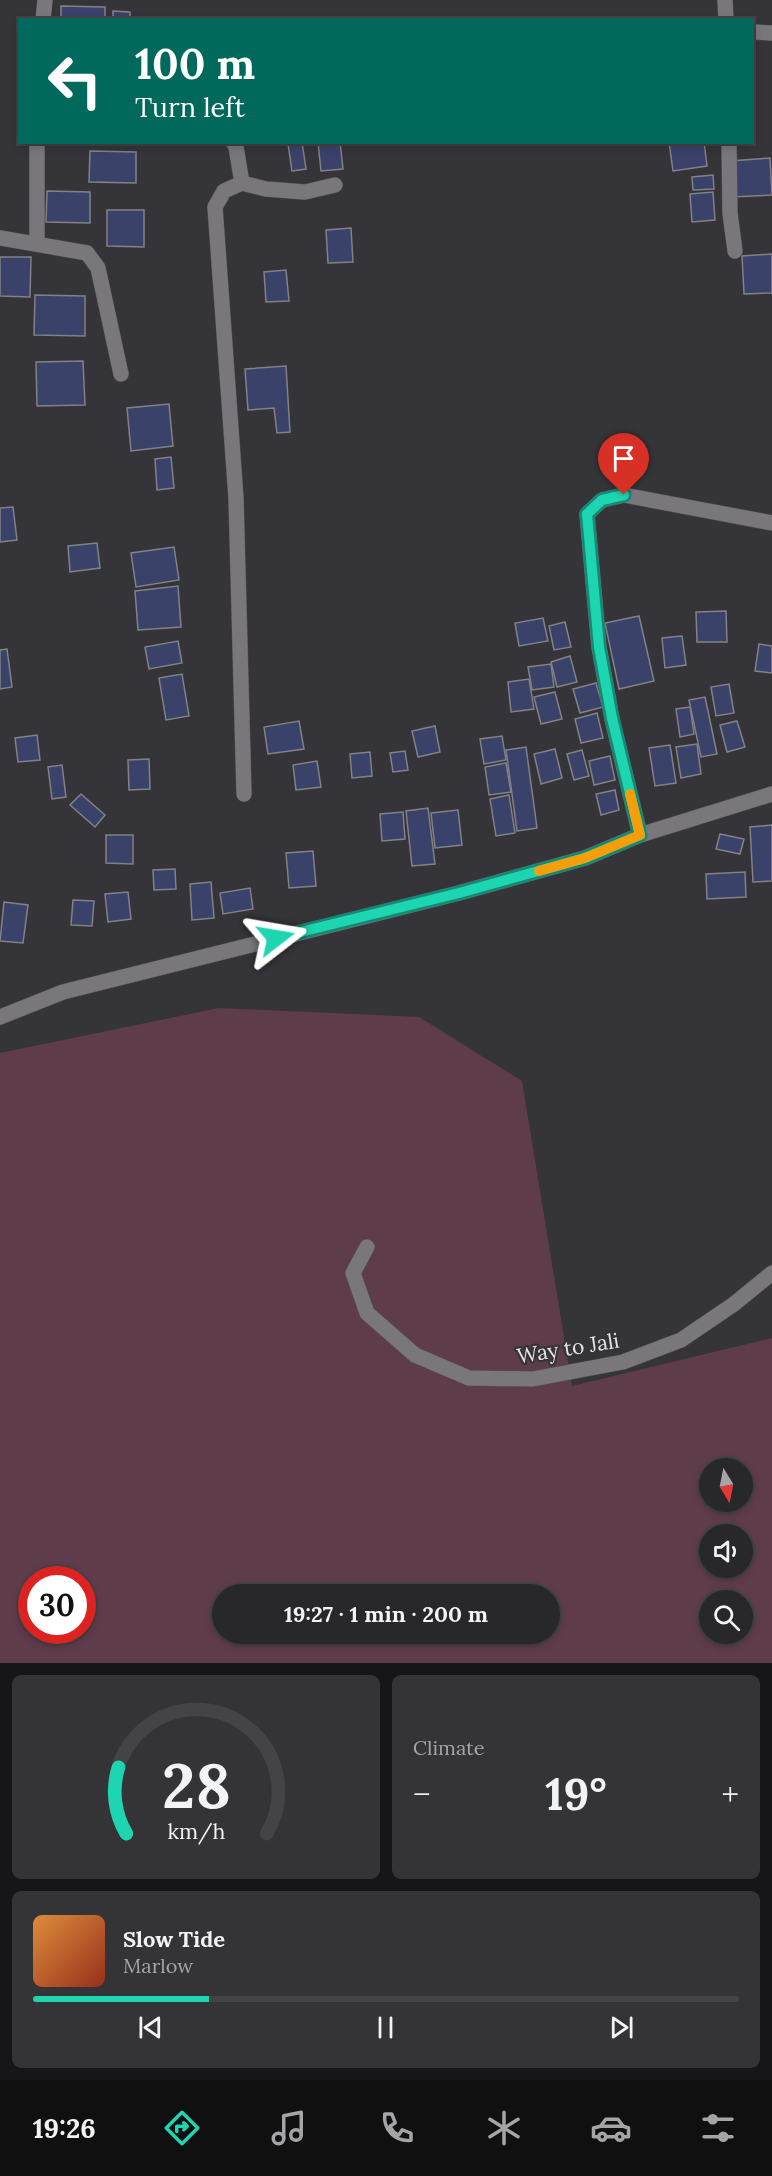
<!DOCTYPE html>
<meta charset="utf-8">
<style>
:root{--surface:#28272a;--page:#343336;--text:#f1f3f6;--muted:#a5a5a8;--line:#444447;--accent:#1dd5b1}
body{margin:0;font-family:Lora,serif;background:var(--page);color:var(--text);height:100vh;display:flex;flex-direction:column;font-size:22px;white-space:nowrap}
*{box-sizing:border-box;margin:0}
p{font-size:20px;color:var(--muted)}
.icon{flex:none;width:33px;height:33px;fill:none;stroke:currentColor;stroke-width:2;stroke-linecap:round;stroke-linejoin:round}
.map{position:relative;height:1663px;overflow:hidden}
.drawer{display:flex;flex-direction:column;gap:12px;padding:12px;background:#161517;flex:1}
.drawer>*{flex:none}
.hud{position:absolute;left:18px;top:18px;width:736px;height:126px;border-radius:0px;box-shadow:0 3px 9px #0003,0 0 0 2px var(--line);background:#00695c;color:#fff;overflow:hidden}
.needle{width:39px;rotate:170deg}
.controls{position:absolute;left:699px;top:1458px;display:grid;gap:12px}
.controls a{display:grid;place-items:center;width:54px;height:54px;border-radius:50%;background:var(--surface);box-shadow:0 3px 9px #0003,0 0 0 2px var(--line);font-size:30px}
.speed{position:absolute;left:18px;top:1566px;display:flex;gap:12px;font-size:30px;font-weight:700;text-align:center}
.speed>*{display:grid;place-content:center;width:78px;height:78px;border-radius:50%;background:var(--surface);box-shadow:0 3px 9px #0003,0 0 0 2px var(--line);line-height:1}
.speed .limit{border:9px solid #d22;background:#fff;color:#111}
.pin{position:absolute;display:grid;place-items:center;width:51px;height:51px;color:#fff;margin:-62px -26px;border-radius:50% 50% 50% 0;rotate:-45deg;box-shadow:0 0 6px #0007}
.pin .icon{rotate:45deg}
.me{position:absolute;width:66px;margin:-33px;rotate:76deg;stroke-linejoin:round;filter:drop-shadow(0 0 4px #0008)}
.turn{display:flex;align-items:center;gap:21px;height:126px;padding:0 18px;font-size:27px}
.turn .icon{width:78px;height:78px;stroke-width:2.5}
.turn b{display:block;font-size:42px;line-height:51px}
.big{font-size:45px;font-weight:700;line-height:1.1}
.drawer .tile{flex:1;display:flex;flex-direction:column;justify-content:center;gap:9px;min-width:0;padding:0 21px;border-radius:9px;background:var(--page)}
.drawer .dial{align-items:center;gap:0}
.dial svg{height:156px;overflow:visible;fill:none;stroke:var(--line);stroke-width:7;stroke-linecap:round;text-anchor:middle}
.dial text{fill:var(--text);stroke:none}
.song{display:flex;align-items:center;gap:18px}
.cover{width:72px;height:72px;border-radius:9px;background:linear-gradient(135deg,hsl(30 70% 55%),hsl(10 70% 35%))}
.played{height:6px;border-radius:3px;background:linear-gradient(90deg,var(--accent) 25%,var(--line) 25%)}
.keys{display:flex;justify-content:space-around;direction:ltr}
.heat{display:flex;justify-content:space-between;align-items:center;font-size:33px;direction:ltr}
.drawer .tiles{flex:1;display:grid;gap:12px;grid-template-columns:1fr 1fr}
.tile:last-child{grid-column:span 2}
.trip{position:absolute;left:212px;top:1584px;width:348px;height:60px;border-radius:30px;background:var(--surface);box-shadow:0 3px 9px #0003,0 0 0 2px var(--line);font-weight:700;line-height:60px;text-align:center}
.dock{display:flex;height:96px;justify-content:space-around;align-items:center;background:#101011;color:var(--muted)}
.dock .icon{width:42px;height:42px}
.dock .selected{color:var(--accent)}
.dock b{font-size:27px;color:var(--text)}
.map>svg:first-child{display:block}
.green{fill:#5f3c4c;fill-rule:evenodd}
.building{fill:#3b426a;stroke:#808287;stroke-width:1.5}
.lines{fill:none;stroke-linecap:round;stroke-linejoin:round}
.minor-casing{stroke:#555357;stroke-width:16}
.minor{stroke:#79777c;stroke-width:15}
.route-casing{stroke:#138a73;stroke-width:15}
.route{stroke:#1dd5b1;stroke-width:10}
.slow{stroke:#f59e0b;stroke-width:10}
.labels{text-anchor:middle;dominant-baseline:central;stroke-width:4.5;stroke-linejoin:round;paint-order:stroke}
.street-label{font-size:21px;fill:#e5e4e7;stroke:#353438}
</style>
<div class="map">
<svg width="772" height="1663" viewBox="0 0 772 1663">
<rect width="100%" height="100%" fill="#353438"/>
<path class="green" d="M219,1008L419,1017L522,1081L572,1386L772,1338V1663H0V1053ZM710,1468H742V1502H710ZM710,1534H742V1568H710ZM32,1580H82V1630H32ZM222,1594H549V1634H222ZM710,1600H742V1634H710Z"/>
<g class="building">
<path d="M61,6L105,7V20H61Z"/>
<path d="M113,11L130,12V20H113Z"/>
<path d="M302,142L306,169L292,171L288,144Z"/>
<path d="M318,142H340L343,169L321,171Z"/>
<path d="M669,142H704L707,166L673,171Z"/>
<path d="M90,151L136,152V183L89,182Z"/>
<path d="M770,158L772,195L732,197L730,161Z"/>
<path d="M713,175L714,189L693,190L692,177Z"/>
<path d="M47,191L90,192V223L46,222Z"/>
<path d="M713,192L715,220L692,222L690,194Z"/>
<path d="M107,210H144V247L107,246Z"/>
<path d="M351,228L353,262L328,263L326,230Z"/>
<path d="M772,254V293L744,294L742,256Z"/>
<path d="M0,257H31L30,297L0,296Z"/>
<path d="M286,270L289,301L266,302L264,272Z"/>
<path d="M35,295L85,296V336L34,335Z"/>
<path d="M83,361L85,405L37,406L36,362Z"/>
<path d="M286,366L290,432L277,433L274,408L248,410L245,369Z"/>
<path d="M169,404L173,446L131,451L127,408Z"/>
<path d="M171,457L174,488L157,490L155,459Z"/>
<path d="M13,507L17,540L0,542V508Z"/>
<path d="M97,543L100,568L70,572L68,546Z"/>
<path d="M174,547L179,580L136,587L131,553Z"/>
<path d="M178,586L181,627L138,630L135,591Z"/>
<path d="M726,611L727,642H697L696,612Z"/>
<path d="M639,616L654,681L619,689L605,623Z"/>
<path d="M543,618L548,641L519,646L515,623Z"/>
<path d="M565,622L571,647L554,650L549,626Z"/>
<path d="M682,636L686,665L665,668L662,638Z"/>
<path d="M178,641L182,663L149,669L145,647Z"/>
<path d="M759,644L772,646V673L755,671Z"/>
<path d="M7,649L12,687L0,689V650Z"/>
<path d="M570,656L577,682L557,687L551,662Z"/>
<path d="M551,664L554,687L532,690L528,667Z"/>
<path d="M182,674L189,716L166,720L159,678Z"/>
<path d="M529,679L534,709L511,712L508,682Z"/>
<path d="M596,683L603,707L580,713L573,689Z"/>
<path d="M729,684L734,713L716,716L711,687Z"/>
<path d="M555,692L562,719L541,724L534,697Z"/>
<path d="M705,697L717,754L701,757L689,700Z"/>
<path d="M690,707L694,734L680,737L676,709Z"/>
<path d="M597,713L603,738L581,743L575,719Z"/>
<path d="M299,721L304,749L268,754L264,727Z"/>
<path d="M737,721L745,747L727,752L720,725Z"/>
<path d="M435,726L440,752L418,757L412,731Z"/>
<path d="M37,735L40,760L18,762L15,738Z"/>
<path d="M502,736L506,760L484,764L480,739Z"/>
<path d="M697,744L701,774L681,778L676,747Z"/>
<path d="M670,745L676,783L655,786L649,748Z"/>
<path d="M526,747L537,828L517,831L506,750Z"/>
<path d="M555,749L562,778L541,784L534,754Z"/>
<path d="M582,750L589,776L574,780L567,754Z"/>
<path d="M405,751L408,770L393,772L390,753Z"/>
<path d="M370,752L372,776L352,778L350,754Z"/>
<path d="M610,756L615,780L594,785L589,761Z"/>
<path d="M149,759L150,789L129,790L128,760Z"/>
<path d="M317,761L321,787L296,790L293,765Z"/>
<path d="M506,763L511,792L489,795L485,767Z"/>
<path d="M62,765L66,797L52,799L48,767Z"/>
<path d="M615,790L619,810L601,815L596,794Z"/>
<path d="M81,794L105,815L95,827L70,805Z"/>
<path d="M509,795L515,833L496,836L490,799Z"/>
<path d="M428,808L435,864L412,866L406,811Z"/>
<path d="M458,810L462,845L435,848L431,813Z"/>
<path d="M403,812L405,839L382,841L380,814Z"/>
<path d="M772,825V881L753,882L750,827Z"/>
<path d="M720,834L744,839L740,854L716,849Z"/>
<path d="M106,835H133V864L106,863Z"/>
<path d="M313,851L316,886L289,888L286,853Z"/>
<path d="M175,869L176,889L154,890L153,870Z"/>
<path d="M745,872L746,897L707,899L706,874Z"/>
<path d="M211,882L214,918L192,920L190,884Z"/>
<path d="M250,888L253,909L223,914L220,893Z"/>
<path d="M128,892L131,919L108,922L105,894Z"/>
<path d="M73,900L94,901L92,926L71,925Z"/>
<path d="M4,902L28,905L23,943L0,941Z"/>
</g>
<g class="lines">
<defs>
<g id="minor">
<path d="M725,0L726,20"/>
<path d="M43,20L45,0"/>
<path d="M753,32L772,33"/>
<path d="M37,142V244"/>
<path d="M233,142L236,147L242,183L266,189L305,192L335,185"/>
<path d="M729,142L730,213L735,251"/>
<path d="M242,183L224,191L215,207L236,498L244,794"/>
<path d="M0,238L87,253L98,268L121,374"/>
<path d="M640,835L612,719L599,647L587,514L602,500L624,495L772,523"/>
<path d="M0,1017L63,992L459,893L585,858L640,835L772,794"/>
<path d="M367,1247L353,1273L367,1313L415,1355L469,1378L533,1379L623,1362L681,1340L734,1304L772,1273"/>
</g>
</defs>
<use href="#minor" class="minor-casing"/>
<use href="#minor" class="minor"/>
</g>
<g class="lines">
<defs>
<path id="route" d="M276,938L459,893L585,858L640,835L612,718L599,647L587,514L602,500L624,495"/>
</defs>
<use href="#route" class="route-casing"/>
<use href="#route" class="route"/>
<path class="slow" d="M539,871L585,858L640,835L630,794"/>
</g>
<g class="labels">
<g class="street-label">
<text transform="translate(568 1348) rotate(-9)">Way to Jali</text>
</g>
</g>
</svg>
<div class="controls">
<a><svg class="needle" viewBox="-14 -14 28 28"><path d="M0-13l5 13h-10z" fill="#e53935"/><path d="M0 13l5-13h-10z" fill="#a5a5a8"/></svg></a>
<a><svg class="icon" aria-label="sound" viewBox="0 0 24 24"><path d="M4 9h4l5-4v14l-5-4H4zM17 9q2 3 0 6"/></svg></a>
<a><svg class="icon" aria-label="search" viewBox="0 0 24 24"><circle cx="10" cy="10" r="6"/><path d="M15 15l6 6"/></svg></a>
</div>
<div class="speed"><div class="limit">30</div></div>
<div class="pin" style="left:624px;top:495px;background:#d93025"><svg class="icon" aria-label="arrive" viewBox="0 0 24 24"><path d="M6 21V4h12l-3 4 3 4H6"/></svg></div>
<svg class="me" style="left:276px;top:938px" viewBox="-20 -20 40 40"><path d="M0-17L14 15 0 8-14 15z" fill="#1dd5b1" stroke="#fff" stroke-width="4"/></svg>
<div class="trip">19:27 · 1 min · 200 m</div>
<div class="hud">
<div class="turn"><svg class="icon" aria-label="left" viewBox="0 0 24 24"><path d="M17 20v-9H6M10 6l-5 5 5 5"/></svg><div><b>100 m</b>Turn left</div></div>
</div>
</div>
<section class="drawer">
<div class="tiles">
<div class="tile dial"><svg viewBox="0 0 100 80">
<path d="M14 69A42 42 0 1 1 86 69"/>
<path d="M14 69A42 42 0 0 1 10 35" stroke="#1dd5b1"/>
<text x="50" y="56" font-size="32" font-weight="700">28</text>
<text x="50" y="72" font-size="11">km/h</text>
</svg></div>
<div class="tile"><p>Climate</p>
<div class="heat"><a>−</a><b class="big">19°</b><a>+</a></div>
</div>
<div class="tile">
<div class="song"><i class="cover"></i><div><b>Slow Tide</b><p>Marlow</p></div></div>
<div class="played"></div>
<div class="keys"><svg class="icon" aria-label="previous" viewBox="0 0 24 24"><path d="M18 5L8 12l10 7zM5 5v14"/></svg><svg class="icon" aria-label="pause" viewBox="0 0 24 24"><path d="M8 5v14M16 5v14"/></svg><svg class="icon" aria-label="next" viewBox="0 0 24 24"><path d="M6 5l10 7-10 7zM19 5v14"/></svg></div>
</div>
</div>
</section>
<nav class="dock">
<b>19:26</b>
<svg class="icon selected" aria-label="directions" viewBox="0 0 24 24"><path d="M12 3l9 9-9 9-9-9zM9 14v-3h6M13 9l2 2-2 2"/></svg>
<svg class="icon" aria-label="music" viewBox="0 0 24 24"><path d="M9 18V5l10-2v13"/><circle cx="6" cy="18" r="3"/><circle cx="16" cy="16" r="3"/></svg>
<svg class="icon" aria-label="phone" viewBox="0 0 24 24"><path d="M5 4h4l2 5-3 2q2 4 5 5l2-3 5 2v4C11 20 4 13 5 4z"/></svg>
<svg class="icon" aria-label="climate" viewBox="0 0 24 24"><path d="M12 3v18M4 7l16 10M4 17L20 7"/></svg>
<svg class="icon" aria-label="car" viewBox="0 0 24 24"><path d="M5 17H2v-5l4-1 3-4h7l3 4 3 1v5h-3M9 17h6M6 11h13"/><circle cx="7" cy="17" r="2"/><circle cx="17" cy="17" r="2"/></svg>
<svg class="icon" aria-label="filters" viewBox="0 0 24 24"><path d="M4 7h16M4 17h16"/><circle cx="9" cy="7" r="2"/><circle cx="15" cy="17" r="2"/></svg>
</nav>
